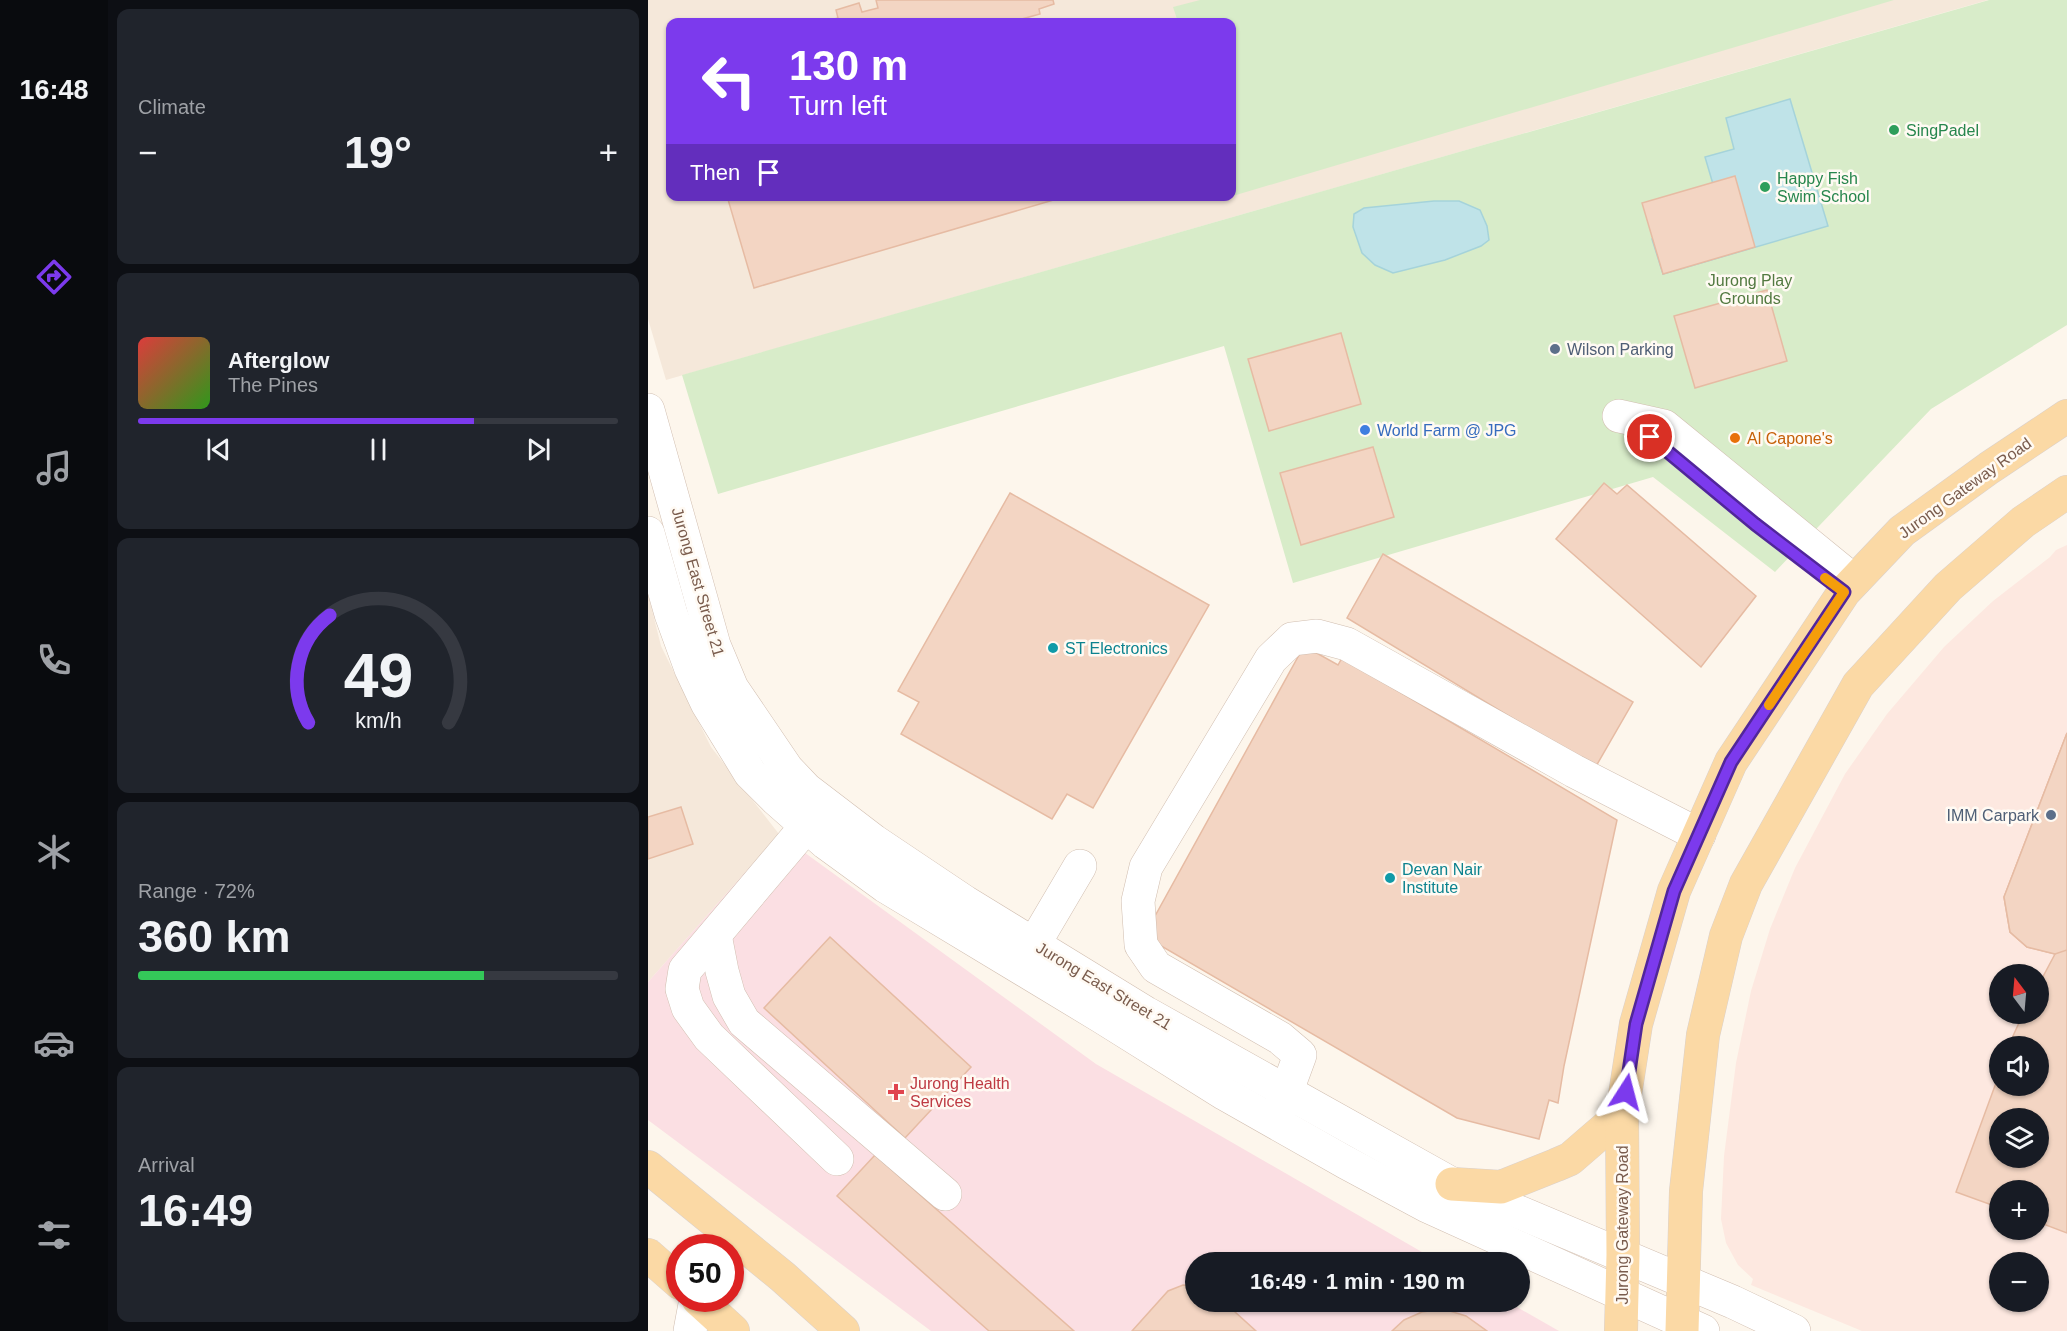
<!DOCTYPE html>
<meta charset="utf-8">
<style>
:root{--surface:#171b24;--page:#20242c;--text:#f1f3f6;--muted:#9ea1a6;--line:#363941;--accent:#7c3aed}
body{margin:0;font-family:Arial,sans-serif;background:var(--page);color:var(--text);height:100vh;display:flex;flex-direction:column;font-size:22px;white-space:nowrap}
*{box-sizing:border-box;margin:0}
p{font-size:20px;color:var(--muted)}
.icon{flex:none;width:33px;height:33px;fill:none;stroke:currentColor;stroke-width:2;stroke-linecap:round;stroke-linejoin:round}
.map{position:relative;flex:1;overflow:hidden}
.sheet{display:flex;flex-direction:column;gap:9px;padding:9px;background:#0d0f14;width:540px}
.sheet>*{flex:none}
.guide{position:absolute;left:18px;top:18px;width:570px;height:183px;border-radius:12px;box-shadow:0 2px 4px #0004;background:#7c3aed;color:#fff;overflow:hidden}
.needle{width:39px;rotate:344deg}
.controls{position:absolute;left:1341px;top:964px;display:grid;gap:12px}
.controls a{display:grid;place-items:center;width:60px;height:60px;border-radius:50%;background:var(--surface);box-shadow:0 2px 4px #0004;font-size:30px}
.speed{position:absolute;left:18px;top:1234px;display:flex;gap:12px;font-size:30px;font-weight:700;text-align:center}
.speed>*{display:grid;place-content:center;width:78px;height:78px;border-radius:50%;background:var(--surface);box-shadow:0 2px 4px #0004;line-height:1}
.speed .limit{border:9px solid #d22;background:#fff;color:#111}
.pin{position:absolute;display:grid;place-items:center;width:51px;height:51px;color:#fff;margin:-26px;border:3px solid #fff;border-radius:50%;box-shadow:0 2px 6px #0007}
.me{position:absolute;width:66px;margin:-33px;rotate:9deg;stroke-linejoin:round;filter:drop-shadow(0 0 4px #0008)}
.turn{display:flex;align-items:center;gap:21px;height:126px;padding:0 24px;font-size:27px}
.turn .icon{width:78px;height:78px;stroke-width:2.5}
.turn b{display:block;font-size:42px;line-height:51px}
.then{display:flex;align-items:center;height:57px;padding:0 24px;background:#0003;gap:12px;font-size:22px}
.big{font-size:45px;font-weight:800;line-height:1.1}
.sheet .card{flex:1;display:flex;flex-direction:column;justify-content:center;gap:9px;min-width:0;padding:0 21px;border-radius:12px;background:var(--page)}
.sheet .dial{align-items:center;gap:0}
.dial svg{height:156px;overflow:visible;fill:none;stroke:var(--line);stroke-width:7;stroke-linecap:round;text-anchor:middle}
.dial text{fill:var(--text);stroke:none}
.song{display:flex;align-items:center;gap:18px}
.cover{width:72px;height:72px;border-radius:9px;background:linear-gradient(135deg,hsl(0 70% 55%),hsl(110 70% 35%))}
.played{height:6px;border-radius:3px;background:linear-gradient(90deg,var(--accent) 70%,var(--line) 70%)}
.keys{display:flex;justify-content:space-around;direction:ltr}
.heat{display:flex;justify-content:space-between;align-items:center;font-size:33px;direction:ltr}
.charge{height:9px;border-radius:4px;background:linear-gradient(90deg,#34c759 72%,var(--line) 0)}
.trip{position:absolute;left:537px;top:1252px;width:345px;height:60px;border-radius:30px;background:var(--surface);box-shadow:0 2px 4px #0004;font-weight:800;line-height:60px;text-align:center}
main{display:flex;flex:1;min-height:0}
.tabs{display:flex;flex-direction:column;width:108px;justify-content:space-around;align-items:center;background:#090b0e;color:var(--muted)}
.tabs .icon{width:42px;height:42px}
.tabs .active{color:var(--accent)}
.tabs b{font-size:27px;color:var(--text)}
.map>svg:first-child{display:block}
.residential{fill:#f5e8da;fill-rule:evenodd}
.commercial{fill:#fde8e0;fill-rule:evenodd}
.medical{fill:#fbdfe3}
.green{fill:#d8ecc9}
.water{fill:#bfe3e8;stroke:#a5d3da;stroke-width:1.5}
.building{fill:#f3d5c3;stroke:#e6bba3;stroke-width:1.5;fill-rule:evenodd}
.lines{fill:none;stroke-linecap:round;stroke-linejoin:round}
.minor-casing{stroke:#d1beb0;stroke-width:34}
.major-casing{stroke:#dad1cd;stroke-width:34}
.minor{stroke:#fff;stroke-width:33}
.major{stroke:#fbd9a5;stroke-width:33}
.route-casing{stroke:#51269a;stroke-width:15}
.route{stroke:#7c3aed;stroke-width:10}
.slow{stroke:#f59e0b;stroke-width:10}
.leisure-dot{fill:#2e9e5b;stroke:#fffaf3;stroke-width:2}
.service-dot{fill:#5c6f8a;stroke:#fffaf3;stroke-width:2}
.shop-dot{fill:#3f7fe0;stroke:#fffaf3;stroke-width:2}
.food-dot{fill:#e8710a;stroke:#fffaf3;stroke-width:2}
.culture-dot{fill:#0f9aa8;stroke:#fffaf3;stroke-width:2}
.health-dot{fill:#e0444e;stroke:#fffaf3;stroke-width:2}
.labels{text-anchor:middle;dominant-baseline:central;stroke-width:5;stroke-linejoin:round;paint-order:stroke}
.leisure-label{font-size:16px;fill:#27864d;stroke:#fffaf3;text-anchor:start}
.park-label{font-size:16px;fill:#537a41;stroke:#fffaf3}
.service-label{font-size:16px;fill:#4e5e75;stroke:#fffaf3;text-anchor:start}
.shop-label{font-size:16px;fill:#366cbe;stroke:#fffaf3;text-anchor:start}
.food-label{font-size:16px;fill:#c56008;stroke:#fffaf3;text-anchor:start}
.street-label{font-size:16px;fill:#7a5c4d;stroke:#fffaf3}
.culture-label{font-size:16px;fill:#0d838f;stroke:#fffaf3;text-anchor:start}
.health-label{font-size:16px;fill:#be3a42;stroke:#fffaf3;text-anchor:start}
</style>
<main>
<nav class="tabs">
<b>16:48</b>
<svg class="icon active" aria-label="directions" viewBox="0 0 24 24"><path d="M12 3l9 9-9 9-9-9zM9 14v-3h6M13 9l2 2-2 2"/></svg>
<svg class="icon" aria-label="music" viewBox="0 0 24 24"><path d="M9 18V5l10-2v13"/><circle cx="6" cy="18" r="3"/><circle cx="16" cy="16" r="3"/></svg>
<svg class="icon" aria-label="phone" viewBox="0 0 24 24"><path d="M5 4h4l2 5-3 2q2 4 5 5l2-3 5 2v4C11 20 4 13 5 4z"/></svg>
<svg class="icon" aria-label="climate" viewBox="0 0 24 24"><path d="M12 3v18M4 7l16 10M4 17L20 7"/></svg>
<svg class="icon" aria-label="car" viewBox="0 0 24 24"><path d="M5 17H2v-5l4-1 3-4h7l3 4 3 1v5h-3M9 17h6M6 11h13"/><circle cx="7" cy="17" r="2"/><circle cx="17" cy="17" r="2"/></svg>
<svg class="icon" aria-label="filters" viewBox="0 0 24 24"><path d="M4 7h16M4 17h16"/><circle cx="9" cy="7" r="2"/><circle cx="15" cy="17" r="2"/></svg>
</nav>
<section class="sheet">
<div class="card"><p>Climate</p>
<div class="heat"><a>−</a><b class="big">19°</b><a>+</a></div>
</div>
<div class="card">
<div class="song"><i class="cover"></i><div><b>Afterglow</b><p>The Pines</p></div></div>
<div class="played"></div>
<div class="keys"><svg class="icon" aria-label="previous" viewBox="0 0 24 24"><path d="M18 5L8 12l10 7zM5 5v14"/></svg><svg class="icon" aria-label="pause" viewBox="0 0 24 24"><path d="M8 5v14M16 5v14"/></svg><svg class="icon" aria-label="next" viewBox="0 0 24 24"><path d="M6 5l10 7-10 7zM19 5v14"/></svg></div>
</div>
<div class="card dial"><svg viewBox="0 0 100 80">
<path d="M14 69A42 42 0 1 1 86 69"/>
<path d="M14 69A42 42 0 0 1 25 14" stroke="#7c3aed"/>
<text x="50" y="56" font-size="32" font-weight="700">49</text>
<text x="50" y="72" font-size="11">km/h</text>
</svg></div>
<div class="card"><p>Range · 72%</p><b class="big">360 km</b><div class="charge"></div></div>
<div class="card"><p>Arrival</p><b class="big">16:49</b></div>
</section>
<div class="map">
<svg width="1419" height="1331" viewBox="0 0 1419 1331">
<rect width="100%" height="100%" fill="#fdf6ec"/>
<g class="residential">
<path d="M0,0H1340L18,380L0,319ZM22,22H584V196H22Z"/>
<path d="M0,594L13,646L63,747L131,834L0,982Z"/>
</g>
<path class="commercial" d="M1419,545V1331H1214L1103,1285L1105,1279L1090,1265L1078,1243L1073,1219L1076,1156L1088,1063L1103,991L1122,929L1147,868L1197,774L1239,714L1296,647L1345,601L1402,557L1408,550ZM1352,975H1390V1014H1352ZM1352,1047H1390V1086H1352ZM1352,1119H1390V1158H1352ZM1352,1191H1390V1230H1352ZM1352,1263H1390V1302H1352Z"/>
<path class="medical" d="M131,834L448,1064L793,1263H548V1302H860L911,1331H283L0,1120V982Z"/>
<g class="green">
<path d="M552,0H1246L578,198L577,197L584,196V22H530L525,7Z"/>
<path d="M1341,0H1419V325L1283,409L1127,572L1005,477L645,583L576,346L70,494L34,375Z"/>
</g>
<g class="water">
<path d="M1142,99L1180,226L1015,274L1004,239L1075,218L1057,157L1086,149L1078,118Z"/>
<path d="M786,201H811L832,210L839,226L841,240L833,246L797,260L745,273L727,265L714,253L705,227L706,214L716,208Z"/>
</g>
<g class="building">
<path d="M228,0H405L406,4L391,9L392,14L363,22H176L190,18L188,10L211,3L214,12L230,8Z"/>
<path d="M1087,176L1107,247L1015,274L994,203Z"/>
<path d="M79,196H419L106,288Z"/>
<path d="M1119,290L1139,361L1047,388L1026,316Z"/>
<path d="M693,333L713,404L621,431L600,359Z"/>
<path d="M725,447L746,517L653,545L632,473Z"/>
<path d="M956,483L969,494L979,485L1108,596L1053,667L908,539Z"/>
<path d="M362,493L561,605L445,808L419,794L404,819L253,734L271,702L250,691Z"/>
<path d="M735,554L985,702L947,768L699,618Z"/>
<path d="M656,646L690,665L694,658L969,820L916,1066L910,1103L901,1100L891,1139L809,1118L496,936Z"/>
<path d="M1419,733V1233L1390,1222V1191H1352V1208L1308,1192L1352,1072V1086H1390V1047H1360L1375,1014H1390V986L1407,954L1379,947L1362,932L1356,897ZM1352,1119H1390V1158H1352Z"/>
<path d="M1419,733V950L1407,954L1379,947L1362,932L1356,897Z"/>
<path d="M33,807L45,844L0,859V817Z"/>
<path d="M182,937L323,1067L257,1138L116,1008Z"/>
<path d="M227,1155L426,1331H341L189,1196Z"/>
<path d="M535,1285L548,1286V1302H576L608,1331H484L520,1291Z"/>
<path d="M788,1310L802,1311L818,1316L839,1331H744L756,1320L774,1312Z"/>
</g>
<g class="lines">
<defs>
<g id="minor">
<path d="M0,410L66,645L84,688L139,769L158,789L226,841L317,902L498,1013L804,1184L1085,1302L1146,1331"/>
<path d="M971,416L1016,426L1206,581"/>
<path d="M0,533L23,614L43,669L59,703L102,773L128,799L178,843L237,886L454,1017L577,1094L697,1162L779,1206L1055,1331"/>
<path d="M172,810L37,970L34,989L40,1008L61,1037L189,1159"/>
<path d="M67,935L74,971L81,996L96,1022L297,1194"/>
<path d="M386,944L432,866"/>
<path d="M631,1112L652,1055L632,1038L508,967L493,945L490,901L498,867L623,659L644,639L669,636L699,644L926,771L1051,835"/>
<path d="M42,1331L48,1299"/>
</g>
<g id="major">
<path d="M0,1167L135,1277L195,1331"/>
<path d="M804,1184L853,1187L908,1165L922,1159L974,1114"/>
<path d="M0,1255L32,1283"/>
<path d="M50,1299L85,1331"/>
<path d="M973,1331L975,1255L974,1114L988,1024L1026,891L1083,762L1196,592L1254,531L1341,468L1419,416"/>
<path d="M1034,1331L1038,1191L1055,1035L1078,936L1098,884L1210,685L1300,587L1375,522L1419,492"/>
</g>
</defs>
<use href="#minor" class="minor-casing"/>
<use href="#major" class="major-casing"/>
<use href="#minor" class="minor"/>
<use href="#major" class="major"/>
</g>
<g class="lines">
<defs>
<path id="route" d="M978,1092L988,1024L1026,891L1083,762L1196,592L1107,524L1002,437"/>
</defs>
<use href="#route" class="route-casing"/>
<use href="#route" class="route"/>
<path class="slow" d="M1121,705L1196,592L1177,578"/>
</g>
<g class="leisure-dot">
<circle cx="1246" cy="130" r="6"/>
<circle cx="1117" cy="187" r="6"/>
</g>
<g class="service-dot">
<circle cx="907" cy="349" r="6"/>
<circle cx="1403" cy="815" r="6"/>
</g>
<circle class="shop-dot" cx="717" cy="430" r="6"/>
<circle class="food-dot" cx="1087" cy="438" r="6"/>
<g class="culture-dot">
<circle cx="405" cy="648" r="6"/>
<circle cx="742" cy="878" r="6"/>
</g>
<path class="health-dot" d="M245 1083h6v6h6v6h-6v6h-6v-6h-6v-6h6z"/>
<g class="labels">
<g class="leisure-label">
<text x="1258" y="130">SingPadel</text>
<text x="1129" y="178">Happy Fish<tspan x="1129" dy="18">Swim School</tspan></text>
</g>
<g class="park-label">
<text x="1102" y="280">Jurong Play<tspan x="1102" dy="18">Grounds</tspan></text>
</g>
<g class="service-label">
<text x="919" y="349">Wilson Parking</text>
<text x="1391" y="815" text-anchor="end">IMM Carpark</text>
</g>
<g class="shop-label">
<text x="729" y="430">World Farm @ JPG</text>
</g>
<g class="food-label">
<text x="1099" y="438">Al Capone's</text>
</g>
<g class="street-label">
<text transform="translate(1317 488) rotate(-36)">Jurong Gateway Road</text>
<text transform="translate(50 582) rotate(74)">Jurong East Street 21</text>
<text transform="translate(456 986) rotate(31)">Jurong East Street 21</text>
<text transform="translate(974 1225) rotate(-90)">Jurong Gateway Road</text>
</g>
<g class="culture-label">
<text x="417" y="648">ST Electronics</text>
<text x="754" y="869">Devan Nair<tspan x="754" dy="18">Institute</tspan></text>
</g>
<g class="health-label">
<text x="262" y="1083">Jurong Health<tspan x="262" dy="18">Services</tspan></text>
</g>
</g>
</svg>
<div class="controls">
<a><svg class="needle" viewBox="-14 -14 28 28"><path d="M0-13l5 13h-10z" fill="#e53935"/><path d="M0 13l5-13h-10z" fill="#9ea1a6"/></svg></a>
<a><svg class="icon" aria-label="sound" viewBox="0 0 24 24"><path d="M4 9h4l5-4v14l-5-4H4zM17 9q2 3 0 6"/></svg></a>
<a><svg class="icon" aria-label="layers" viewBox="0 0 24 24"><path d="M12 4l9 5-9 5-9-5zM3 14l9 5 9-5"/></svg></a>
<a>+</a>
<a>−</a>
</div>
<div class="speed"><div class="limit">50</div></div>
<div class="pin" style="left:1002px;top:437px;background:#d93025"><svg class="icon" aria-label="arrive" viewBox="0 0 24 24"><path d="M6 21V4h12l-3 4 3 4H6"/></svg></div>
<svg class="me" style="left:978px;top:1092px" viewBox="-20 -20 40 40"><path d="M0-17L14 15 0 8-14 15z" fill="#7c3aed" stroke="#fff" stroke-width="4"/></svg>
<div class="trip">16:49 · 1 min · 190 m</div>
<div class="guide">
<div class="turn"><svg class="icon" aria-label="left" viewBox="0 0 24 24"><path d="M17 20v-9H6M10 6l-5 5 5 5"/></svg><div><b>130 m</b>Turn left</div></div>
<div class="then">Then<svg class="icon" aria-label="arrive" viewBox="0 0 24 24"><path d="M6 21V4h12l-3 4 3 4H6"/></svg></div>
</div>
</div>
</main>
